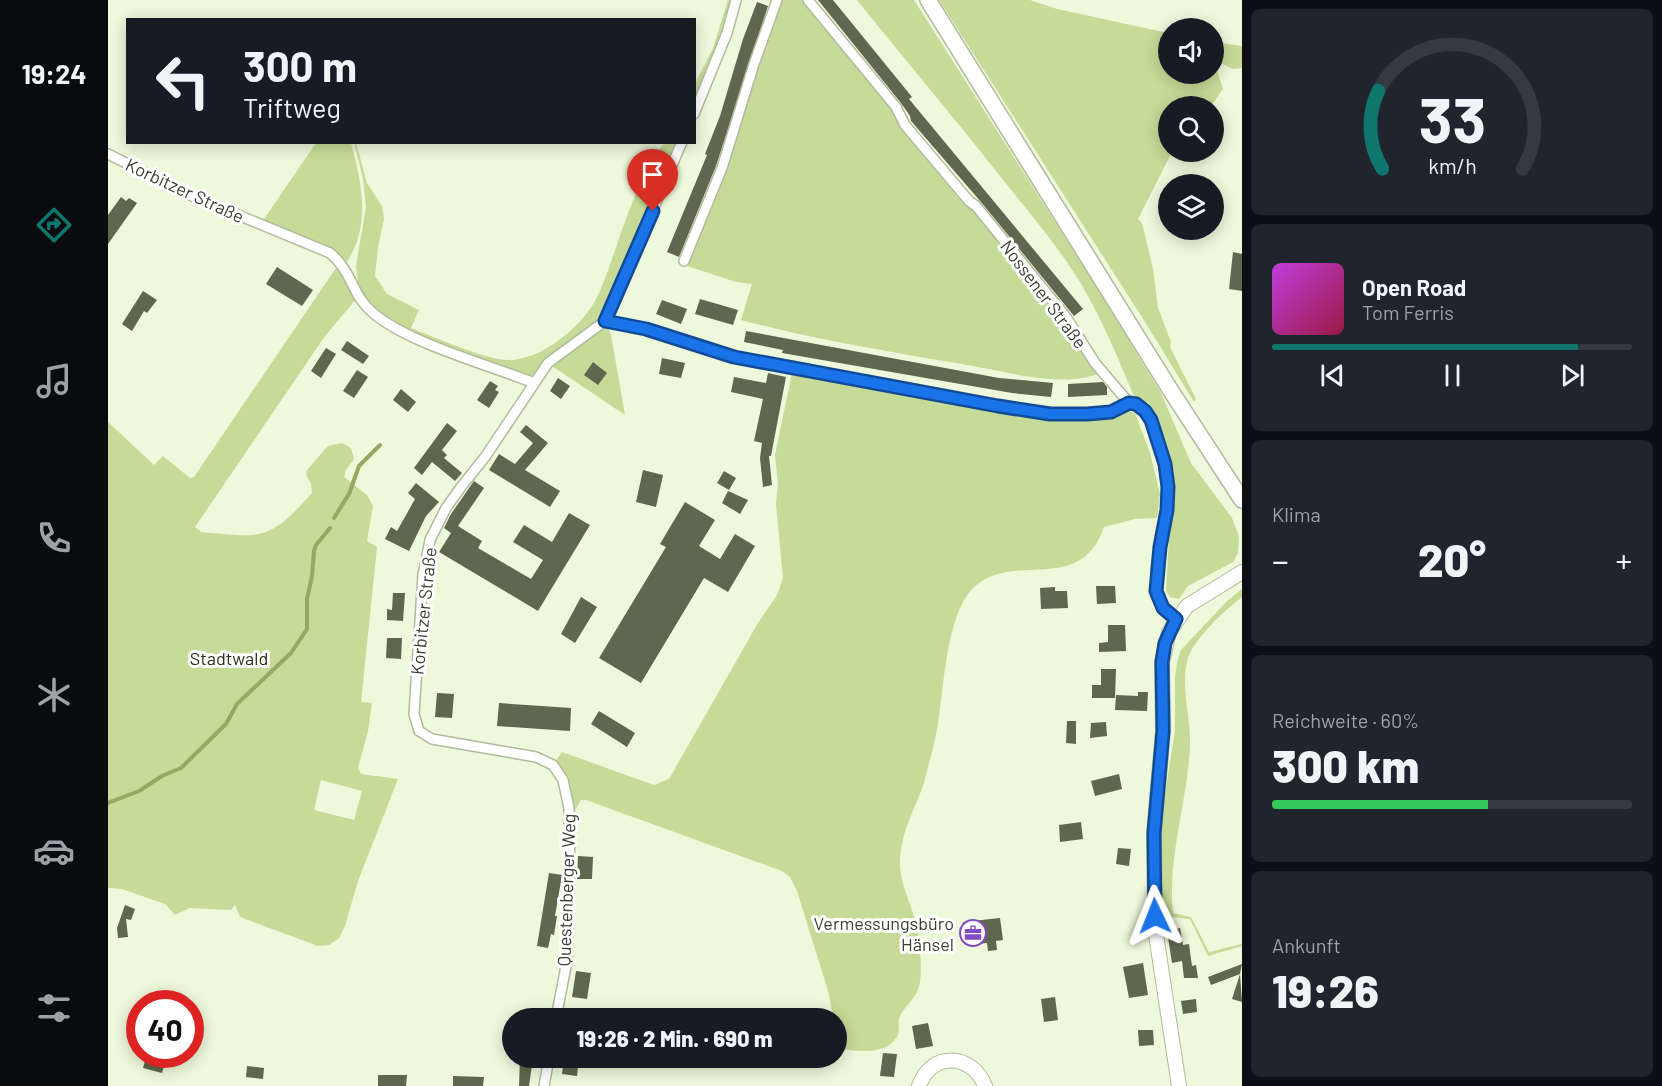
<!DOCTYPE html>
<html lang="de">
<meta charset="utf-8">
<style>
:root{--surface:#171b24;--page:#20242c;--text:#f1f3f6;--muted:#9ea1a6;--line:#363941;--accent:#0f766e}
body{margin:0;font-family:Barlow,sans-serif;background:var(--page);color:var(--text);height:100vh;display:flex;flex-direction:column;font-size:22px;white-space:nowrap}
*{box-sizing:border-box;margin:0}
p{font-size:20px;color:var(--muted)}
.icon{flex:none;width:33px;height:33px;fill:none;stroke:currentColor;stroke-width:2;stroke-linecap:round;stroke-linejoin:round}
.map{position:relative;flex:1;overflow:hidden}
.side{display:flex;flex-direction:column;gap:9px;padding:9px;background:#0d0f14;width:420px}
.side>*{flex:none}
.banner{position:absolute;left:18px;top:18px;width:570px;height:126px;border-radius:0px;box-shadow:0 3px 15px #0003;background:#171b24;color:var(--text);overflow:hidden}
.controls{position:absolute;left:1050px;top:18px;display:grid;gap:12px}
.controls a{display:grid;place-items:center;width:66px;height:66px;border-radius:50%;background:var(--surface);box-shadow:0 3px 15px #0003;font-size:30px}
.speed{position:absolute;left:18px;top:990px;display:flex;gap:12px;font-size:30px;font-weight:700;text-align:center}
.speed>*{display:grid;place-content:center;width:78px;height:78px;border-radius:50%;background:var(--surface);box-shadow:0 3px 15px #0003;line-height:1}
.speed .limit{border:9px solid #d22;background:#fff;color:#111}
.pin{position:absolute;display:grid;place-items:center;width:51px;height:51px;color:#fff;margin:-62px -26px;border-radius:50% 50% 50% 0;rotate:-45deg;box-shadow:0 0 6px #0007}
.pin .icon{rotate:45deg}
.me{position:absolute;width:66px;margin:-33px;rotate:358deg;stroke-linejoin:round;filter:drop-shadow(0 0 4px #0008)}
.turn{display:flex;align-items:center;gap:21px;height:126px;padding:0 18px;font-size:27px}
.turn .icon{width:78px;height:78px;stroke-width:2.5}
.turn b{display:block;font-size:42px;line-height:51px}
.big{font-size:45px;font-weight:800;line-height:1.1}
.side .widget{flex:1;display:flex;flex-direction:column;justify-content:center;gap:9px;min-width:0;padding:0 21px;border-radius:9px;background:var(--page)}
.side .dial{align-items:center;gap:0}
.dial svg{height:156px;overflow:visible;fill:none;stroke:var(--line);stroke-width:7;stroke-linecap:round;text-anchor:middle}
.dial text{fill:var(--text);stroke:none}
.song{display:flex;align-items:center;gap:18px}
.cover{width:72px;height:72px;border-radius:9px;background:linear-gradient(135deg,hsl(290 70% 55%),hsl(340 70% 35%))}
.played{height:6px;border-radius:3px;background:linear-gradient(90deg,var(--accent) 85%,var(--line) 85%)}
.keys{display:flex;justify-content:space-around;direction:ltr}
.heat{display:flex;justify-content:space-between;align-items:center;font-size:33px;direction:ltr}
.charge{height:9px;border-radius:4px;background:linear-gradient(90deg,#34c759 60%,var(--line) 0)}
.trip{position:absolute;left:394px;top:1008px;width:345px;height:60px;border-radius:30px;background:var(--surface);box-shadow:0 3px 15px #0003;font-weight:800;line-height:60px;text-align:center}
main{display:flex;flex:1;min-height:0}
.menu{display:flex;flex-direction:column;width:108px;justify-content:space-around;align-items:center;background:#090b0e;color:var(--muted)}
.menu .icon{width:42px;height:42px}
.menu .current{color:var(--accent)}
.menu b{font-size:27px;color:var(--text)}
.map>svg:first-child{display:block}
.green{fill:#c5db97;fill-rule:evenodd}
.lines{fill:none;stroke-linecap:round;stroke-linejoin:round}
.stream{stroke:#93aa60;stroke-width:4}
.building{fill:#5f674e}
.street-casing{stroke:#b1ba9e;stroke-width:12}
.secondary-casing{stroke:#b1ba9e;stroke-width:16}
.primary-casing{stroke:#b1ba9e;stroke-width:18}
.street{stroke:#fff;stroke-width:9}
.secondary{stroke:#fff;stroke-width:14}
.primary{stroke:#fff;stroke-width:15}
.route-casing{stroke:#114b97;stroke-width:15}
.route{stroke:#1a73e8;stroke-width:10}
.labels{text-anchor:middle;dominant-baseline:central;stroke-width:6;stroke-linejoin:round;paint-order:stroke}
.street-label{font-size:18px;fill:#3b3f33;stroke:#fff}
.park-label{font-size:18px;fill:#273010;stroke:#fff}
.poi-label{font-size:18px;fill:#3b3f33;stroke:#fff;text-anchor:end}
</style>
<main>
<nav class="menu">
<b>19:24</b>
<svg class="icon current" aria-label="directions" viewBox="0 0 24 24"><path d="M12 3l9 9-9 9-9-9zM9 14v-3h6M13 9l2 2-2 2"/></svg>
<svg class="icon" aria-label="music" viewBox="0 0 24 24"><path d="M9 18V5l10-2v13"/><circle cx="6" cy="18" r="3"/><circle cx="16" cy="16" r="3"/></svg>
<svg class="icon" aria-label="phone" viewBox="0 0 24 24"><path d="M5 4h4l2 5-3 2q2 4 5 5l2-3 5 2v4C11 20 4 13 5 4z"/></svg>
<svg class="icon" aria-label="climate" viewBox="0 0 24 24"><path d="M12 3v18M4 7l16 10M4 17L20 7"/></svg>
<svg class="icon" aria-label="car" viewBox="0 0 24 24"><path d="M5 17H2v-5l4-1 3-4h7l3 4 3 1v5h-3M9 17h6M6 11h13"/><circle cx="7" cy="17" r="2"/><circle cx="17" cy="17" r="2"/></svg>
<svg class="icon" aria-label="filters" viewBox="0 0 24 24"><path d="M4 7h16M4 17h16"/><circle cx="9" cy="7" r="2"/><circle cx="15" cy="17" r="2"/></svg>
</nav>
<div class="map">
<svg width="1134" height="1086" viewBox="0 0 1134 1086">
<rect width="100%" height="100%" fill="#eef8db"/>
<g class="green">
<path d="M620,0H624L616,28L587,105V84L605,48Z"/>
<path d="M669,0H700L868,206L995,372C956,389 905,373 865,366C787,353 709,340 633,320L644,284L628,282L576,265L614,168Z"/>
<path d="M749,0H806L989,288L1053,393L1083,463L1124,518L1131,537L1130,553L1125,562L1080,586L1071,599L1062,597L1058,591L1061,536L1067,487L1063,461L1047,412L1041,403L1026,396C1010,358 994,319 973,284C951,247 923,215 896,181C848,120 798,61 749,0Z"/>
<path d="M831,0H922L949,9L1060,33V74H1106V42L1134,46V68L1125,69L1110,62L1109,70L1115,89L1103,106H1060V152H1064L1030,219L1034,223L1045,269L1050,308L1063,342L1062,347L1088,399L1086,402L1039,325Z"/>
<path d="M246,142L248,143L259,183L274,206L276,219L270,247L267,276L279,294L311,310L303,328C326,337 376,359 399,360C432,361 471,329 487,301C494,288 499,273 504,259C518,219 531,177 556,143H571L497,321L503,335L517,415L441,364L426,383L290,329L250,297L217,336L87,527L93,532C155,538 161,541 204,493L203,484L198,474L199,470L220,446L234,443L243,448L246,459L238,470L236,477L259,495L265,506L259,541L269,547L253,702L264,703L260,731L250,768L253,774L290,779L250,881L237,926L231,938L221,945L210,946L132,917L127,905L123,910L82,908L67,915L57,904L14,889L0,888V422L46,465L55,456L82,478L86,477L232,262L152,225L208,143H243C254,184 264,228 236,266L262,306L250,284L248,266L258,207L255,179ZM213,780L254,791L246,820L206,810Z"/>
<path d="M685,368L890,406L979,414L1021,403L1020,411L1027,413L1042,453L1052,494L1049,518L1027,519L996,527C971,600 897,545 860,594C836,627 836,696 828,735C825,749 821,762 818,775C813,797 800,817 795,839C786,876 799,890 808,923C812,936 814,968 812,982C810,997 798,1004 792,1016C788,1024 794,1030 788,1038C777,1056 746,1051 729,1048V1018H725L721,994L689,891L682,877L674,871L478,800H473L466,812L461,808L445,765L454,752L546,785L561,779L650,623L669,595L675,578L668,504L670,484L667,455Z"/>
<path d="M1134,589V597C1117,610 1083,641 1079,662C1073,689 1083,718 1082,745C1080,801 1059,856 1065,913L1083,917L1101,952L1134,944V946L1100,956L1082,919L1051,916L1054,812L1067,731V678L1069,662L1073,650L1120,600Z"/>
</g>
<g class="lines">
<g class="stream">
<path d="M226,518L241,494L251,466L272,445"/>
<path d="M0,803L31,791L54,776L73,768L118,724L129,704L183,653L199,629V599L204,576L206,551L208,545L222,528"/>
</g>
</g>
<g class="building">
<path d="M710,0H725L804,97L801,99L975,309L966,316L873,202L803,121L802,116L793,103Z"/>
<path d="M649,2L660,6L608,166L571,257L559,252L599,155L597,154L612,116L635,39Z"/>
<path d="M13,197L18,201L21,198L29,203L0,244V215Z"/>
<path d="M1125,252L1134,254V291L1121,289Z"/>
<path d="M169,267L205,290L194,306L158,284Z"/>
<path d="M35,291L49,300L39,313L36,311L24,331L14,324Z"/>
<path d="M592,299L630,310L625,325L587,314Z"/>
<path d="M554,300L579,309L573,324L548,314Z"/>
<path d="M638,331L891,378L945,383L943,397L904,393L674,353L675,350L636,342Z"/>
<path d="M239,341L261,356L255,364L233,350Z"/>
<path d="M218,348L228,354L213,378L203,371Z"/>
<path d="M554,358L577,363L573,378L551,374Z"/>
<path d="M485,362L499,373L490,385L476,375Z"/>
<path d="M249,370L260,377L246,398L235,391Z"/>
<path d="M660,373L678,377L663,456H661L664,485L655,487L652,458L654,443L646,441L655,399L623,392L626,377L658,383Z"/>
<path d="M450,378L462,386L453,399L442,391Z"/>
<path d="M382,381L390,386L387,390L391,392L381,408L369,400Z"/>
<path d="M995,382L999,387V395L960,397V384Z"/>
<path d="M293,389L308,402L300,412L285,400Z"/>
<path d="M339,423L349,431L334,450L339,455L336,458L354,473L347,481L324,462L314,475L306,468Z"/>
<path d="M418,425L440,443L417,470L452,491L442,507L381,470L391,454L407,464L425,443L412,432Z"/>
<path d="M535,470L555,475L548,507L528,502Z"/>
<path d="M616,471L628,478L621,490L609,483Z"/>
<path d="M366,481L376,488L350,526L374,541L370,548L423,579L435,560L405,542L416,525L444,542L461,513L482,525L430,611L331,552L343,533L336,528L343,514Z"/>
<path d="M308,483L331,502L318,516L301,551L277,539L283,527L289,531L307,499L300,493Z"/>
<path d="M620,491L640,500L632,514L614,503Z"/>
<path d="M577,502L607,520L591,546L612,559L627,534L647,546L620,592L596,578L533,683L491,658L558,547L552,544Z"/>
<path d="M988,586H1007L1008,603L989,604Z"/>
<path d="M947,587V591H959L960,608L933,609L932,588Z"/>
<path d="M285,593H297L295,621L279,620V609L284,610Z"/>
<path d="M473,597L489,607L467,643L453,634Z"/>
<path d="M1000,625H1017L1018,651L991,652V643L1000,642Z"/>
<path d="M279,638H294L293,659L278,658Z"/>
<path d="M993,669H1008L1007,698H984V685H993Z"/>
<path d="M1030,692H1040L1039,711L1007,710L1008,695L1030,696Z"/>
<path d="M329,693L346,694L344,718L327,717Z"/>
<path d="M391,703L463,708L462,731L389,726Z"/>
<path d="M491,711L527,733L519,747L483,724Z"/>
<path d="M959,721H968V744L958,743Z"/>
<path d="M998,722L999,736L982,738L983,723Z"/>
<path d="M1011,774L1014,789L987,796L983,781Z"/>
<path d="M973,822L975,839L952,842L951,825Z"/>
<path d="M1010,848L1023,849L1021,866L1008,864Z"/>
<path d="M470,856L485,857L484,879H469Z"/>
<path d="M441,873L454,875L447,916H449L446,935L443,934L440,948L429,946Z"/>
<path d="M17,905L27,909L23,920L18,919L20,937L10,938L9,928Z"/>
<path d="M892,918L895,940L888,941L889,950L880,951L879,943L857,945L855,922Z"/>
<path d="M1072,928L1075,945L1081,944L1084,966L1088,965L1090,978H1076L1074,961L1064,963L1059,931Z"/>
<path d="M1035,963L1040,995L1021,998L1015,967Z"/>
<path d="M1134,964L1132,974L1134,1002L1124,999L1132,974L1103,985L1100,977Z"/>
<path d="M468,971L483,973L479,999L464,997Z"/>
<path d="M947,997L950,1020L936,1022L933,999Z"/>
<path d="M1088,999L1089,1012L1075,1014L1073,1001Z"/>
<path d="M820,1023L825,1046L808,1049L804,1026Z"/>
<path d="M1030,1030H1045L1046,1045L1031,1046Z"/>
<path d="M775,1053L789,1054L786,1077L772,1076Z"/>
<path d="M39,1054L59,1056L54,1073L35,1068Z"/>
<path d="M412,1058H425L421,1086H411Z"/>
<path d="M456,1058H471L469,1076L454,1074Z"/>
<path d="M139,1066L156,1068L155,1079L138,1077Z"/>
<path d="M270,1075H299L298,1086H270Z"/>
<path d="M345,1076L376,1077L375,1086H345Z"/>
</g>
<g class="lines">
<defs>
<g id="street">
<path d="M700,0L788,107L797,125L861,201L868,206L958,317L987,363L1021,403C1037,405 1042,418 1046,431C1055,457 1061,480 1059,508C1056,532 1044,571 1049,594C1051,605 1059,613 1068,619"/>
<path d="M586,114L619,33L628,0"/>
<path d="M0,154L84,196L222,253C245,272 243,294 264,312C299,343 381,365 426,383"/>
<path d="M576,261L614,168L646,64L669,0"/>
<path d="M497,321L538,329L626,357L890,406L942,413L979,414L1003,412L1021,403"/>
<path d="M448,1018L459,961L462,871L461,808L455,780L445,765L428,757L324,739L311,731L306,714L315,575L322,540L338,508L353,487L377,457L440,363L497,321L574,142"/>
<path d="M436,1086L441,1058"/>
</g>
<g id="secondary">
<path d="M811,1086C823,1051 864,1053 877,1086"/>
<path d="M1071,1086L1047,928L1046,833L1055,731L1054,662L1061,632L1079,606L1134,572"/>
</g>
<path id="primary" d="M820,0L1063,391L1134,500"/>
</defs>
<use href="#street" class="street-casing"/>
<use href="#secondary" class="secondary-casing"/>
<use href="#primary" class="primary-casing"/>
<use href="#street" class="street"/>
<use href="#secondary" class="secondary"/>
<use href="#primary" class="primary"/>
</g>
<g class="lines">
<defs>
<path id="route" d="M545,211L497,321L538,329L626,357L890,406L942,414H979L1003,412L1021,403L1028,404L1037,411L1043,420L1057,464L1060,487L1059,510L1052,547L1048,591L1055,608L1068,619L1057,643L1054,662L1055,731L1046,833L1047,916"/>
</defs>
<use href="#route" class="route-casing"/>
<use href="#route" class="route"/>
</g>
<defs>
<symbol id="office-ring" viewBox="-11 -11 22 22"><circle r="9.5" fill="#fff" stroke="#834bc1" stroke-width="1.5"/><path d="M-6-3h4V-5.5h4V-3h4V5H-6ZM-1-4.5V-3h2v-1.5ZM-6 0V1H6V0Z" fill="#834bc1"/></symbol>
</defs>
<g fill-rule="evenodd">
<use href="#office-ring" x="850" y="918" width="30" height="30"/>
</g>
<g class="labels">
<g class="street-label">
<text transform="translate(77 190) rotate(25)">Korbitzer Straße</text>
<text transform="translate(936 294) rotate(53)">Nossener Straße</text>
<text transform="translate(315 611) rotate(-84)">Korbitzer Straße</text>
<text transform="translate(458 890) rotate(-88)">Questenberger Weg</text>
</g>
<g class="park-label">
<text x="121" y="658">Stadtwald</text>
</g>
<g class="poi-label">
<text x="846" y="923">Vermessungsbüro<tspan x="846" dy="21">Hänsel</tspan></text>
</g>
</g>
</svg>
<div class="controls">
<a><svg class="icon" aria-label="sound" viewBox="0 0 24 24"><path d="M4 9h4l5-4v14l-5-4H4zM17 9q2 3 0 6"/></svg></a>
<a><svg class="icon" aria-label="search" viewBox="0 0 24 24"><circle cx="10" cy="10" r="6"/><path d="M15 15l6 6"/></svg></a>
<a><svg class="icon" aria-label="layers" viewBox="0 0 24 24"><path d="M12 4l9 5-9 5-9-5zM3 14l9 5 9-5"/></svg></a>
</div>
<div class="speed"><div class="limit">40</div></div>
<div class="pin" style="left:545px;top:211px;background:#d93025"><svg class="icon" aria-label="arrive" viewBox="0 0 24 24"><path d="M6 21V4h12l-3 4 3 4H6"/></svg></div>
<svg class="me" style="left:1047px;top:916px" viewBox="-20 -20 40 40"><path d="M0-17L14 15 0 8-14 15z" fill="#1a73e8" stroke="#fff" stroke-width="4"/></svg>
<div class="trip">19:26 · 2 Min. · 690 m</div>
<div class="banner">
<div class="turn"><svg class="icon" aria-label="left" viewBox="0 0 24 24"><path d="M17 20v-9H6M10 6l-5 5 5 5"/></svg><div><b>300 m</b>Triftweg</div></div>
</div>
</div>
<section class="side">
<div class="widget dial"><svg viewBox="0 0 100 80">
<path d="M14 69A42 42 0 1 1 86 69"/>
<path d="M14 69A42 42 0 0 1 12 29" stroke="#0f766e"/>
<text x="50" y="56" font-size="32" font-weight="700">33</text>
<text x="50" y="72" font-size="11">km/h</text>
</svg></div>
<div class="widget">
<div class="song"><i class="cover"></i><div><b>Open Road</b><p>Tom Ferris</p></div></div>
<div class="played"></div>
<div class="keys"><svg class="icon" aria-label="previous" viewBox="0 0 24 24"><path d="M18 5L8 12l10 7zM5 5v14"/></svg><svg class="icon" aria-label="pause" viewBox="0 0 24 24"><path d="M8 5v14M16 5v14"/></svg><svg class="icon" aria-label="next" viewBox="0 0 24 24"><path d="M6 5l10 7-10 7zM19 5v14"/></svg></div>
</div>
<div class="widget"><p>Klima</p>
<div class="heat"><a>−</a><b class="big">20°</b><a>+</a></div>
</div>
<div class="widget"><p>Reichweite · 60%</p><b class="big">300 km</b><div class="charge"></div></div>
<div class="widget"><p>Ankunft</p><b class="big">19:26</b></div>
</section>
</main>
